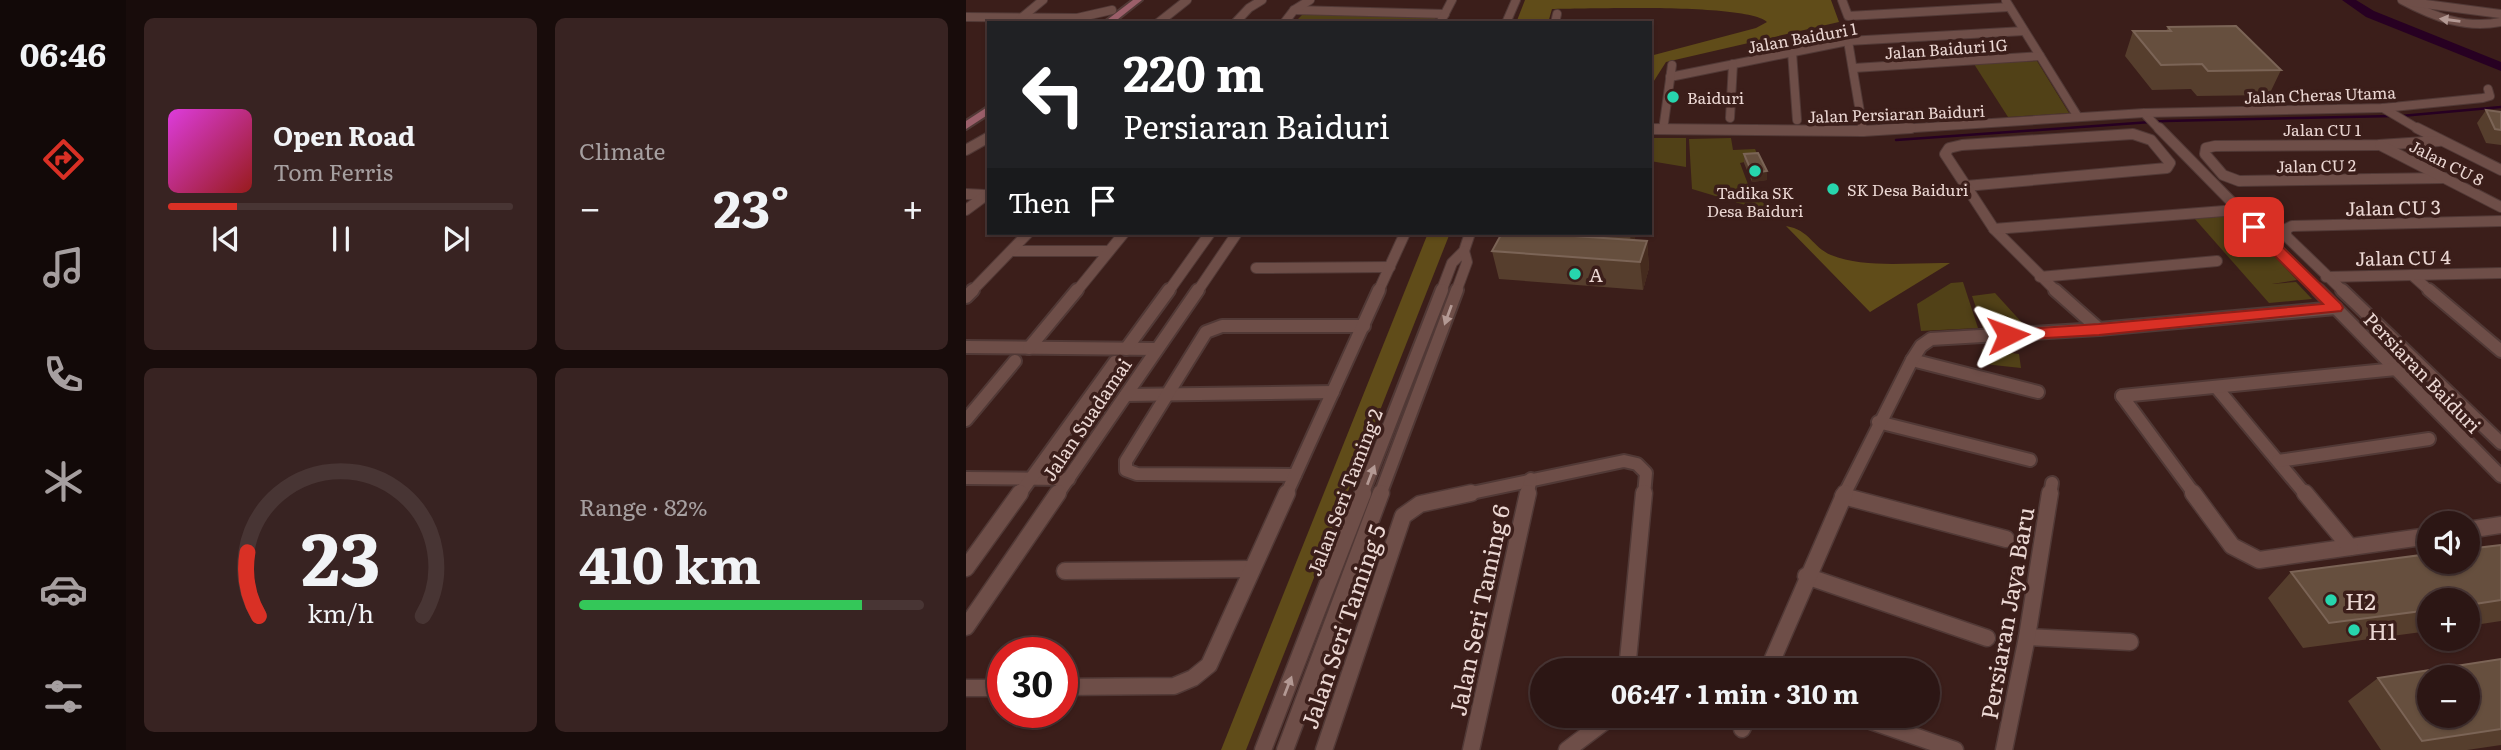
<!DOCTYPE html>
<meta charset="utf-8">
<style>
:root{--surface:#2c1614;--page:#382322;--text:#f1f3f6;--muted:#a69fa0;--line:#483534;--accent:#d93025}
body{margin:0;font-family:Literata,serif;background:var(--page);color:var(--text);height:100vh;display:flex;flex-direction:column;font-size:26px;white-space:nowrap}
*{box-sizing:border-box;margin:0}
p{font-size:23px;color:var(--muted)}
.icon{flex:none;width:38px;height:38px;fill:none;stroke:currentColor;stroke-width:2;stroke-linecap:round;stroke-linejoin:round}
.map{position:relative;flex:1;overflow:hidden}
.drawer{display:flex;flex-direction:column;gap:18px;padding:18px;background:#180c0b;width:840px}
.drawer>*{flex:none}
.guide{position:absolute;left:21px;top:21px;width:665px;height:214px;border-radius:0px;box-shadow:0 2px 5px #0004,0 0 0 2px var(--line);background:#202124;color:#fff;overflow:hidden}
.controls{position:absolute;left:1451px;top:511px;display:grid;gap:14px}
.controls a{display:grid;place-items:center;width:63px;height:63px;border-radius:50%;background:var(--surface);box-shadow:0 2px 5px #0004,0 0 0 2px var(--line);font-size:35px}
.speed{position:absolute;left:21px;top:637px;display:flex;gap:14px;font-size:35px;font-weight:700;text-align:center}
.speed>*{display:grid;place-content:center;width:91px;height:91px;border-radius:50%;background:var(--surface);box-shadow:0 2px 5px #0004,0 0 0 2px var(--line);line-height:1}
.speed .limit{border:10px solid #d22;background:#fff;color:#111}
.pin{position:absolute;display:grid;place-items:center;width:60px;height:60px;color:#fff;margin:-30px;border-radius:14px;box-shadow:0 4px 10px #0006}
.me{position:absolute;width:77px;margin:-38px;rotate:87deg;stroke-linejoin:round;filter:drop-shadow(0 0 5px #0008)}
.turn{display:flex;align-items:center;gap:24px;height:147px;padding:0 21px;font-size:32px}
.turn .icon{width:91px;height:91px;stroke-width:2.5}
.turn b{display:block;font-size:49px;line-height:60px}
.then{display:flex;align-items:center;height:66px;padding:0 21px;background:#0003;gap:14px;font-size:26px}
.big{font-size:52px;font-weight:700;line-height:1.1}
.drawer .widget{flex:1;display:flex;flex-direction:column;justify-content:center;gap:10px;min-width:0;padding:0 24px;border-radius:10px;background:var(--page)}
.drawer .dial{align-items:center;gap:0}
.dial svg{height:182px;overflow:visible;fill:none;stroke:var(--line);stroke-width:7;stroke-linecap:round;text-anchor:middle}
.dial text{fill:var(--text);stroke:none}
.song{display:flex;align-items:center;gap:21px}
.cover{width:84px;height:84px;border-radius:10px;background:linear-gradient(135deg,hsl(300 70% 55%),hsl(0 70% 35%))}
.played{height:7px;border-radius:4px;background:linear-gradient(90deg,var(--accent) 20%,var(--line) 20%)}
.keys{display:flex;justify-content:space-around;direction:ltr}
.heat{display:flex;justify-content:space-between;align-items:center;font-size:38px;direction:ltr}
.charge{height:10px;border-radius:5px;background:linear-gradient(90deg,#34c759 82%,var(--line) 0)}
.drawer .tiles{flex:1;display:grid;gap:18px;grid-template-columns:repeat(2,1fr)}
.trip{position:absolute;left:564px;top:658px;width:410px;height:70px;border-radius:35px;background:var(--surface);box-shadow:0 2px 5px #0004,0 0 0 2px var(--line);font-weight:700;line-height:70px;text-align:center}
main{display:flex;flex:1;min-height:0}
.menu{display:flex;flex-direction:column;width:126px;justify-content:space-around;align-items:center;background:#120908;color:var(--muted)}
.menu .icon{width:49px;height:49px}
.menu .selected{color:var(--accent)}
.menu b{font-size:32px;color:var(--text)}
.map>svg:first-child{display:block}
.green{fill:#514117}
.forest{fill:#604c19}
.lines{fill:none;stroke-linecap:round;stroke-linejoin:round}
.stream{stroke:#270022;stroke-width:2.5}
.river{fill:#270022;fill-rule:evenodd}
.minor-far3-casing{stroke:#513936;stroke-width:10}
.minor-far2-casing{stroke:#513936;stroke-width:12}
.minor-far1-casing{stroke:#513936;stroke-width:16}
.minor-casing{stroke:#513936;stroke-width:19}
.major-casing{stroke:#513936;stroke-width:4}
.minor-far3{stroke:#6e4e48;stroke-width:8}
.minor-far2{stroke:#6e4e48;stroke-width:10}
.minor-far1{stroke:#6e4e48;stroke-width:12}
.minor{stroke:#6e4e48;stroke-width:16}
.major{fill:#9b5f6a;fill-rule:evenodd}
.wall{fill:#563e2d}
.shaded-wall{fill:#452b1e}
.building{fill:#664f3e;stroke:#7b6456;stroke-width:2;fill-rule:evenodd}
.oneway{fill:#b39994}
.route{fill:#d93025;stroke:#8d1f18;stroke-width:2}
.poi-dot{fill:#27d5ad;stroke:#3b1e1a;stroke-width:2.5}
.labels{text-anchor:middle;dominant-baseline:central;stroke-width:7;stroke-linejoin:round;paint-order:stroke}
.far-street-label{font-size:16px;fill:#ebd7d3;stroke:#3b1e1a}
.far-poi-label{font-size:16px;fill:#ebd7d3;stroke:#3b1e1a;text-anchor:start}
.street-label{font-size:19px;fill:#ebd7d3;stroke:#3b1e1a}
.poi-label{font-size:19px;fill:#ebd7d3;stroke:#3b1e1a;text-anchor:start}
.near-poi-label{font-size:23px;fill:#ebd7d3;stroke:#3b1e1a;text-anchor:start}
.near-street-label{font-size:23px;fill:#ebd7d3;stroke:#3b1e1a}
</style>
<main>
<nav class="menu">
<b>06:46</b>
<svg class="icon selected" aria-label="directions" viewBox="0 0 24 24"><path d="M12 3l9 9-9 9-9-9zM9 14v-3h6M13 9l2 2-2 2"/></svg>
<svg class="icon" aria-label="music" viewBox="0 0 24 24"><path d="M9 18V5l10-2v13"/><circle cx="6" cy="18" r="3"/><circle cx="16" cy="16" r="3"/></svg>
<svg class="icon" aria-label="phone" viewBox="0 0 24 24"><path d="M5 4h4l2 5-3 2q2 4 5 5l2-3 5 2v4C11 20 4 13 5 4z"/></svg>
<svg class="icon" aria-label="climate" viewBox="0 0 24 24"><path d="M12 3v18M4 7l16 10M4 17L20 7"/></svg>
<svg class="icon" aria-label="car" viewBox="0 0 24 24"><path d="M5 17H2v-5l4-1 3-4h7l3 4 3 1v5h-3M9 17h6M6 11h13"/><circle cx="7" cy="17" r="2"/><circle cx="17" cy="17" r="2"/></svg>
<svg class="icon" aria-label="filters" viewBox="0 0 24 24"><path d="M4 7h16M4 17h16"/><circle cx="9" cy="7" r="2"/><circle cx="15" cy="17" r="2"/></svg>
</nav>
<section class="drawer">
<div class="tiles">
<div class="widget">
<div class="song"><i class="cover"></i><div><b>Open Road</b><p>Tom Ferris</p></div></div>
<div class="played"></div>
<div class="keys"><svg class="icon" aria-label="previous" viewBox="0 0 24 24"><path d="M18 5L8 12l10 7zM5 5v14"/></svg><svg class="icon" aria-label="pause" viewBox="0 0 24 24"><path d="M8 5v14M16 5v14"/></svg><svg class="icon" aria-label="next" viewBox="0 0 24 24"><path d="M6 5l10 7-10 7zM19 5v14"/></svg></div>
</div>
<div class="widget"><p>Climate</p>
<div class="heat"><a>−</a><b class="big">23°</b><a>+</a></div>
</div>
<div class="widget dial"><svg viewBox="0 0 100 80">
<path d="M14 69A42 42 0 1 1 86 69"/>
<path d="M14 69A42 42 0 0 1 9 41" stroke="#d93025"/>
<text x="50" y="56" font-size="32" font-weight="700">23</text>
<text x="50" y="72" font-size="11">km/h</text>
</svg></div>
<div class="widget"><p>Range · 82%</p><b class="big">410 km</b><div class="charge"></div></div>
</div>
</section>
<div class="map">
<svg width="1535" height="750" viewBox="0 0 1535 750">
<rect width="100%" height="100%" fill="#3b1e1a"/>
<g class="green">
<path d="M338,13L470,17L467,23H328Z"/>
<path d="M1071,61L1103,113L1042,117L1008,64Z"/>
<path d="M684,138H720V167L684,161Z"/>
<path d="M765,138L767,150L789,149L793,159L774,163L783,187L806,213L726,189L723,139Z"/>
<path d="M1268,214L1331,280L1306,284L1330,282L1346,299L1303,303L1228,218Z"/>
<path d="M997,282L1012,328L955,331L951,304L985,283Z"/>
<path d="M1029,293L1059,326L1017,328L1006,296Z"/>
<path d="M1016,349L1053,354L1055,368L1018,364Z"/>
</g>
<g class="forest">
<path d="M559,0H865L873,22L700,62L686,84L684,108V56L790,28L801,22C780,3 622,9 586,9L582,23H550Z"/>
<path d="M820,226C844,230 846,247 865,255C900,269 947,262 984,263L904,312Z"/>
<path d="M462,233H484L280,750H255Z"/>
</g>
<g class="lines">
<g class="stream">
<path d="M1435,116L1535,107"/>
<path d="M930,140L1199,121L1428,116"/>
</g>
<path class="river" d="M1376,0H1390L1408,11L1535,62V71L1400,17Z"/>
<defs>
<g id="minor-far3">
<path d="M876,0L882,16L1043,7"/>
<path d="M1436,0C1468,17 1499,29 1535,22"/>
<path d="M1040,1L1112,117"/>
<path d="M1444,2L1535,14"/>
<path d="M328,10L479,14"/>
<path d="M0,17L111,18L146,10"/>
<path d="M54,19L77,0"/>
<path d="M192,23L221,0"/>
<path d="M269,23L283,8L296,0"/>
<path d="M318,23L328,10L344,0"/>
<path d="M474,23L486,0"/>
<path d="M540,23L550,0"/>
<path d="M589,23L591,14"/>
<path d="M882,41L897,130"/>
<path d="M826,52L831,120"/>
<path d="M888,68L1074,56"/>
<path d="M704,77L882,41L1058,31"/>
<path d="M1417,108L1454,130"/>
<path d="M1178,113L1194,130"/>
<path d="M764,118L767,64"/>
<path d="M684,129L754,130"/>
<path d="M697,130L706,65"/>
<path d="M918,130L1178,113L1417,108L1517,98L1524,96L1522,89"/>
</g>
<g id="minor-far2">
<path d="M896,128L897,131"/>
<path d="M1193,128L1354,292"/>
<path d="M1451,128L1535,170"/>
<path d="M684,129L897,131L945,128"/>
<path d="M1167,134L1185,140L1204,163L1201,168L1000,186L979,154L983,148L996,145Z"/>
<path d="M1473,141L1413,145L1249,146L1240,148L1239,154L1257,175L1273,181L1478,178"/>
<path d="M1414,145L1535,207"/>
<path d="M0,150L23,137"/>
<path d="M1000,186L1028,229L1091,292"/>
<path d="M0,194L19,195"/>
<path d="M0,210L23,193"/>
<path d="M1028,229L1271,210"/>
<path d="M45,251H143"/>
<path d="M290,268L424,267"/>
<path d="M1446,275L1465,292"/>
<path d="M1074,277L1251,261"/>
<path d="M1360,277L1535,273"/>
<path d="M5,292L62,233"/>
<path d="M110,292L158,233"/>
<path d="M202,292L244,233"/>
<path d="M231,292L271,233"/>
<path d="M412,292L439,233"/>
<path d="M475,292L486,263L498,251L504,233"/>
<path d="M490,292L501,262L498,251"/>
<path d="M1378,292L1320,236V229L1326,226L1535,221"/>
</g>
<g id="minor-far1">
<path d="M1089,290L1133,329"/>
<path d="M1352,290L1535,476"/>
<path d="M1376,290L1535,443"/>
<path d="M1463,290L1535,351"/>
<path d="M0,297L7,290"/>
<path d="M0,347L191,349"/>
<path d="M63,348L111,290"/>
<path d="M160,349L203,290"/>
<path d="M946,360L1072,392"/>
<path d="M1250,387L1340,495"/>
<path d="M160,395L367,392"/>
<path d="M1156,396L1229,495"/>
<path d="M1156,396L1430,369"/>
<path d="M0,420L49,361"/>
<path d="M912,422L1064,460"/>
<path d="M1312,461L1463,439"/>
<path d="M329,475L171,474L160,470V461L240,332L256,326H398"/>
<path d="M0,478L103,479"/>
<path d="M53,495L149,362"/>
<path d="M91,495L232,290"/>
<path d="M320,495L413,290"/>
<path d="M396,495L476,290"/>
<path d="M414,495L491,290"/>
<path d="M496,495L658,461L671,464L680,473L678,495"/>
<path d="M561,495L565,479"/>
<path d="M878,495L946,360L955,346L965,339L1133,329L1370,308"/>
<path d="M1084,495L1086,483"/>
</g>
<g id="minor">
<path d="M1227,493L1266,546L1293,560L1463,536"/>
<path d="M1339,493L1384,547"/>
<path d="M877,496L1040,539"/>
<path d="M1502,530L1535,525"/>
<path d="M0,568L54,493"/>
<path d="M99,571L286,569"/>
<path d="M840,576L1021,638"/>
<path d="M0,627L92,493"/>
<path d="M1061,637L1164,642"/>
<path d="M661,670L678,493"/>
<path d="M802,670L879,493"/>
<path d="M96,687L208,686L227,678L243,665L321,493"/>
<path d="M0,688H37"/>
<path d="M890,716L989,750"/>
<path d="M776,729L782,716"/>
<path d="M297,750L397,493"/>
<path d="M319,750L415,493"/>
<path d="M358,750L437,516L454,504L505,493"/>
<path d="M505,750L562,493"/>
<path d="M601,750L646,716"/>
<path d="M1038,750L1061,637L1084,493"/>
</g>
<g id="major">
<path d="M167,0H176L147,23H137Z"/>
<path d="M23,106V114L0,129V121Z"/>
</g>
</defs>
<use href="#minor-far3" class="minor-far3-casing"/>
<use href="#minor-far2" class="minor-far2-casing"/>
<use href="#minor-far1" class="minor-far1-casing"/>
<use href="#minor" class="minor-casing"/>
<use href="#major" class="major-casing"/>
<use href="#minor-far3" class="minor-far3"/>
<use href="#minor-far2" class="minor-far2"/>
<use href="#minor-far1" class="minor-far1"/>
<use href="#minor" class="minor"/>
<use href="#major" class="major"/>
</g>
<g class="wall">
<path d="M1202,27L1315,70L1303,95L1231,96L1225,89L1186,90L1159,56L1167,31H1200Z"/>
<path d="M1520,110L1535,112V145L1520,143L1511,123Z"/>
<path d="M778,154L801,180L786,182L778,163Z"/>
<path d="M536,233H671L668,240L681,241L683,268L677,290L533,279L526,251Z"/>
<path d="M1535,545V621L1502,626V600H1463V631L1337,648L1302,598L1325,572Z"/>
<path d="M1535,659V745L1501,750H1415L1382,701L1412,678Z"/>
</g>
<g class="shaded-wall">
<path d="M801,171V180L786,182V173Z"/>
<path d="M664,233H671L665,247Z"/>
<path d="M681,241L683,268L677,290L674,262Z"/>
</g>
<g class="building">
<path d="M1270,26L1315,70L1242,71L1236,64L1195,65L1167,31H1205L1202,27Z"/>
<path d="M1520,110L1535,112V130L1529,129Z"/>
<path d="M792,153L801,171L786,173L778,154Z"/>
<path d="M536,233H564L681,241L674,262L526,251Z"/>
<path d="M1535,545V600L1502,605V600H1463V610L1363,623L1325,572L1463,554V562H1502V549Z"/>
<path d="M1535,659V729L1456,741L1412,678ZM1463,677H1502V716H1463Z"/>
</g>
<defs><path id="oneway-solid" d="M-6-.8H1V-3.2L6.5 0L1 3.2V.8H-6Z" transform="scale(1.75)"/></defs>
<g class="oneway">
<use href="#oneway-solid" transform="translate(1484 20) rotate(-172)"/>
<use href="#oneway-solid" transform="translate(482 315) rotate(110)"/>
<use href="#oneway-solid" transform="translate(405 475) rotate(-69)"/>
<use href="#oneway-solid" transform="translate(322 686) rotate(-69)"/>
</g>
<path class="route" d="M1288,223L1293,224L1375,304L1377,308L1375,311L1133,335L1042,340L1035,335L1042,330L1133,324L1357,304L1283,230V224Z"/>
<g class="poi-dot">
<circle cx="707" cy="97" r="7"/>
<circle cx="789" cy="171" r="7"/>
<circle cx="867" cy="189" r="7"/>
<circle cx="609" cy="274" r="7"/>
<circle cx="1365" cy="600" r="7"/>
<circle cx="1388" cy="630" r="7"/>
</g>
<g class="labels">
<g class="far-street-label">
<text transform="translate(836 37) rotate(-10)">Jalan Baiduri 1</text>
<text transform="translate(980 48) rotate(-4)">Jalan Baiduri 1G</text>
<text transform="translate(1354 94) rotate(-2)">Jalan Cheras Utama</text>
<text transform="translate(930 113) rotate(-2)">Jalan Persiaran Baiduri</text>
<text x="1356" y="129">Jalan CU 1</text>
<text transform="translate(1481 162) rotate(27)">Jalan CU 8</text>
<text transform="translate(1350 165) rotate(-1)">Jalan CU 2</text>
</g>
<g class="far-poi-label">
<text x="721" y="97">Baiduri</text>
<text x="881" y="189">SK Desa Baiduri</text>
<text x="789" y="192" text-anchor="middle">Tadika SK<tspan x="789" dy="18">Desa Baiduri</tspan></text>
</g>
<g class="street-label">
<text transform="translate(1427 207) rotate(-1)">Jalan CU 3</text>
<text transform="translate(1437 257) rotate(-1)">Jalan CU 4</text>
<text transform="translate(1457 372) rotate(46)">Persiaran Baiduri</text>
<text transform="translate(120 419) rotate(-56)">Jalan Suadamai</text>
<text transform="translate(378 492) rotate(-69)">Jalan Seri Taming 2</text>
</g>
<g class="poi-label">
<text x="623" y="274">A</text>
</g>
<g class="near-poi-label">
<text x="1379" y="600">H2</text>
<text x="1402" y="630">H1</text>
</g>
<g class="near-street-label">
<text transform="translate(512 610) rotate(-78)">Jalan Seri Taming 6</text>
<text transform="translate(1040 613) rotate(-80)">Persiaran Jaya Baru</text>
<text transform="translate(376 626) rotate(-71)">Jalan Seri Taming 5</text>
</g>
</g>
</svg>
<div class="controls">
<a><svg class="icon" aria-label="sound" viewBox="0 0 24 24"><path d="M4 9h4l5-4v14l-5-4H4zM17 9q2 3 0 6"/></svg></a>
<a>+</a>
<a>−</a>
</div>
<div class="speed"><div class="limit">30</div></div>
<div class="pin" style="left:1288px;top:227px;background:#d93025"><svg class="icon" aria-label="arrive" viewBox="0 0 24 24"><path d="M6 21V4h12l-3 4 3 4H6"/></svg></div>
<svg class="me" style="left:1042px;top:335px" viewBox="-20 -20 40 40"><path d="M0-17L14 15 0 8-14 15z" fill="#d93025" stroke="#fff" stroke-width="4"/></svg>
<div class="trip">06:47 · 1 min · 310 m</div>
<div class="guide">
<div class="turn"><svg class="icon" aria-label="left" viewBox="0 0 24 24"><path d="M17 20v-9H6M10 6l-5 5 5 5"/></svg><div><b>220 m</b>Persiaran Baiduri</div></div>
<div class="then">Then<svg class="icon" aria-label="arrive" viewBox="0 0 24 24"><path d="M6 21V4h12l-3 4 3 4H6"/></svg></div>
</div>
</div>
</main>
